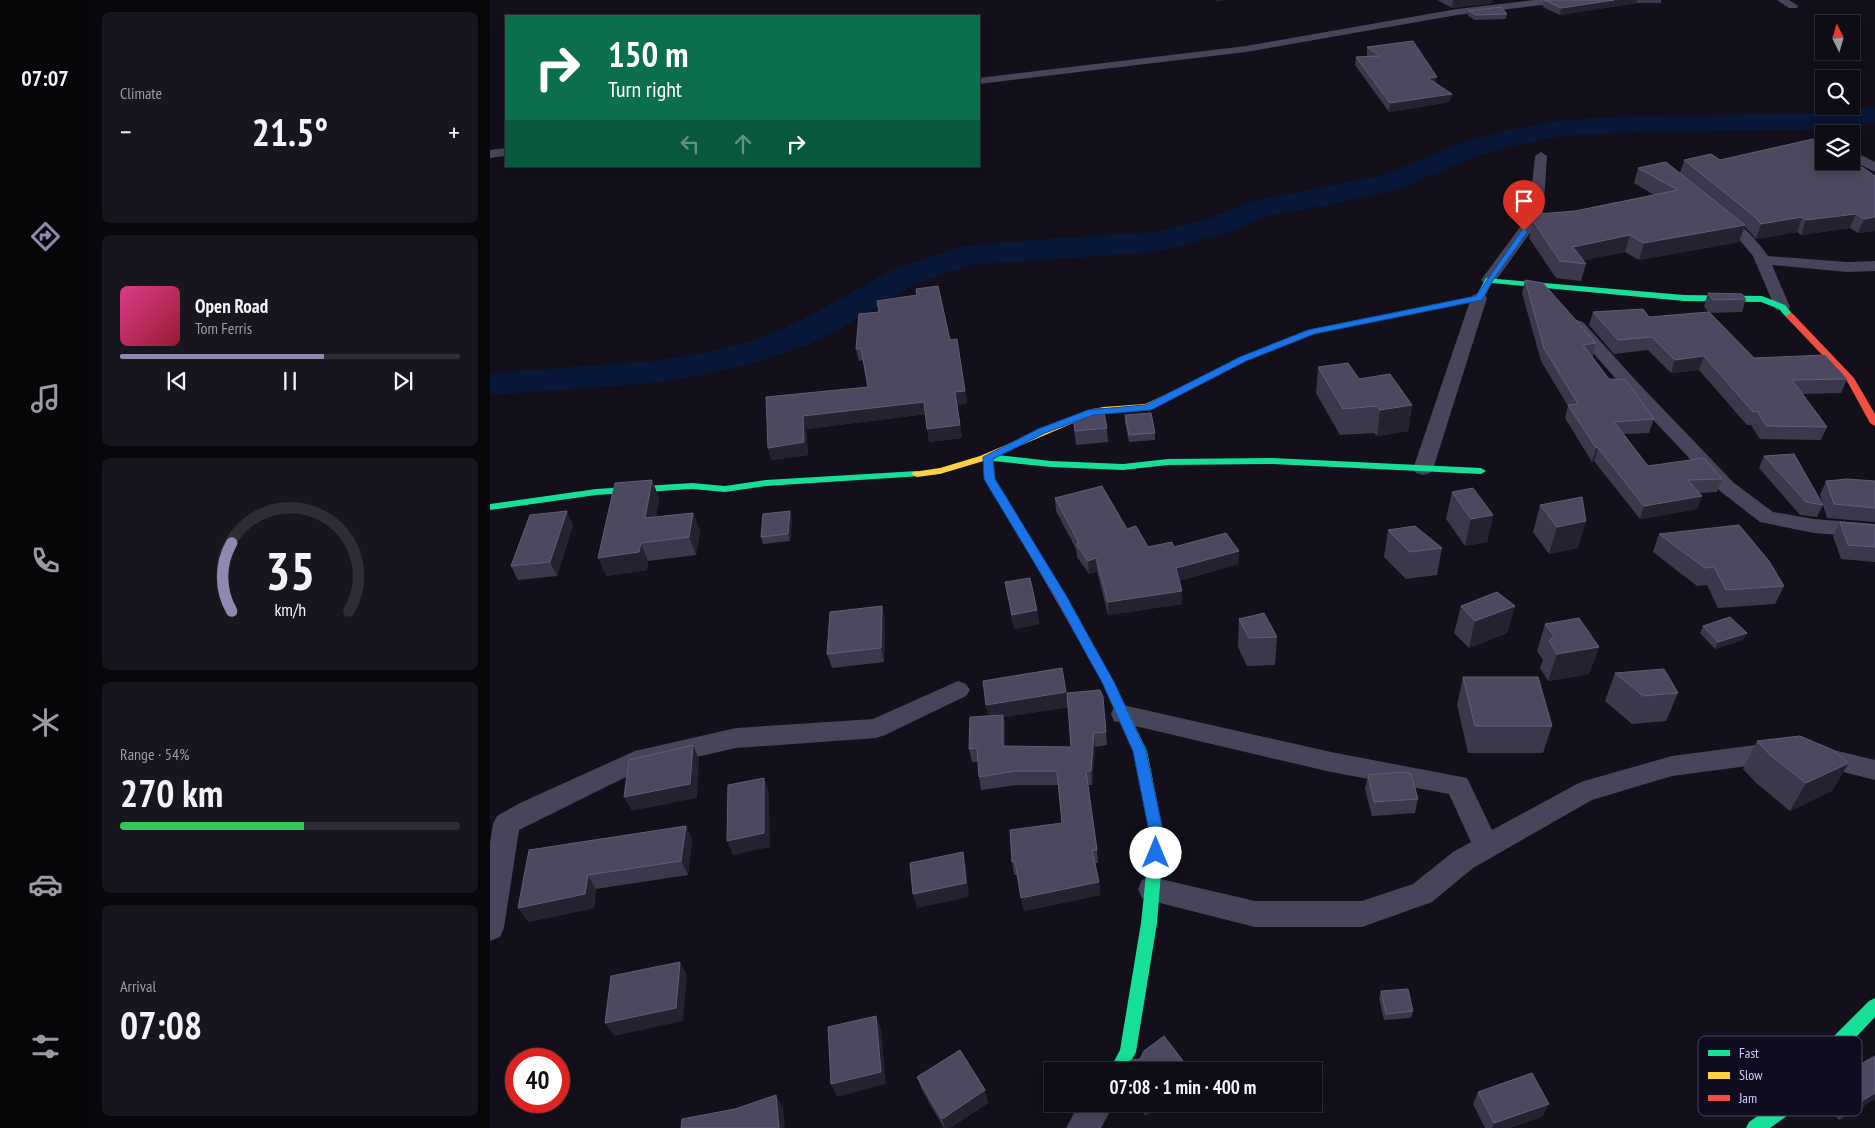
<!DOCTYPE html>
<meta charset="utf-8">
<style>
:root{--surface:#0e0c14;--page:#17151d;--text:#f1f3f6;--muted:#9b9ba0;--line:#2e2c34;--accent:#8f89af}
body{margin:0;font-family:"PT Sans Narrow",sans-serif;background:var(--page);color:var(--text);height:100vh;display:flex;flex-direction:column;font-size:19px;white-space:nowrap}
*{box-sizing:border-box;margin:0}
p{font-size:16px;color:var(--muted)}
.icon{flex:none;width:28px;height:28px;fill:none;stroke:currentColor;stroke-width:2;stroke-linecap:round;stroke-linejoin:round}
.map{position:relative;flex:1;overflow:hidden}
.details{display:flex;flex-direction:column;gap:12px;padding:12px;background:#08070b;width:400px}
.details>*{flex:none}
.top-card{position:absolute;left:15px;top:15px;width:475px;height:152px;border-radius:0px;box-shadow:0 2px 12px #0003,0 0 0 1px var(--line);background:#0b6e4f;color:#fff;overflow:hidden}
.needle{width:32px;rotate:355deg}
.controls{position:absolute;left:1325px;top:15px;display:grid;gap:10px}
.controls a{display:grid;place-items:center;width:45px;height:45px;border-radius:0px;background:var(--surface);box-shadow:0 2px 12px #0003,0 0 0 1px var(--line);font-size:25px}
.speed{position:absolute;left:15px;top:1048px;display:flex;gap:10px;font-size:25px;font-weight:700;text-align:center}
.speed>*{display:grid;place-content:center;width:65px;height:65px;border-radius:50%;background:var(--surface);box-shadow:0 2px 12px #0003,0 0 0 1px var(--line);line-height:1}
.speed .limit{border:8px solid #d22;background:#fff;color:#111}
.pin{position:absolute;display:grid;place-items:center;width:42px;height:42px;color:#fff;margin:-51px -21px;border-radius:50% 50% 50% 0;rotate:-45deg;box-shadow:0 0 5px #0007}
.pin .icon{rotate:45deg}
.me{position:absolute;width:55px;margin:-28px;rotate:0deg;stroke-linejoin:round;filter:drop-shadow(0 0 4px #0008)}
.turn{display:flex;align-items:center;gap:18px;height:105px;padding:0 20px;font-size:22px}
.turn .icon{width:65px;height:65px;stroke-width:2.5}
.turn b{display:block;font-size:35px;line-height:42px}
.lanes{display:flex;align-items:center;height:48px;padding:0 20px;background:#0003;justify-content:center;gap:25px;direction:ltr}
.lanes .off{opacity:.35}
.big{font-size:38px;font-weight:600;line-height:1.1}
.details .card{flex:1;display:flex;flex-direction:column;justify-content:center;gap:8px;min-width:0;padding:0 18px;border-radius:8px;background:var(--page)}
.details .dial{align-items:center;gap:0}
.dial svg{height:130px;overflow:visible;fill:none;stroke:var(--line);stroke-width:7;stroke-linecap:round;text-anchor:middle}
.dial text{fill:var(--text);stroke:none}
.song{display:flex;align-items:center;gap:15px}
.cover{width:60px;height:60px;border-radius:8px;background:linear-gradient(135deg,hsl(330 70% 55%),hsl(350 70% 35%))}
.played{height:5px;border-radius:2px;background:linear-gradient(90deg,var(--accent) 60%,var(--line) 60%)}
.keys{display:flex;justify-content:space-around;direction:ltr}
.heat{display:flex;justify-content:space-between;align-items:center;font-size:28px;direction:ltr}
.charge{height:8px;border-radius:4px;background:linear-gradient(90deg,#34c759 54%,var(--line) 0)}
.trip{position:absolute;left:554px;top:1062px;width:278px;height:50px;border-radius:0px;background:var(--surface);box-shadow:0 2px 12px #0003,0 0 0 1px var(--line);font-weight:600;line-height:50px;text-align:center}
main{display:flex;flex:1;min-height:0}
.dock{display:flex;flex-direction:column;width:90px;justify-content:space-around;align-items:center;background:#060508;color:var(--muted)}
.dock .icon{width:35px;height:35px}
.dock .active{color:var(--accent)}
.dock b{font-size:22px;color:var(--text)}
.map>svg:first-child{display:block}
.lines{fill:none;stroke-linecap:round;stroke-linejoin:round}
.river{fill:#091839;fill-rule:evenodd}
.street{fill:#46455c;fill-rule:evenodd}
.fast{fill:#16e098;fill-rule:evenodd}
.slow{fill:#ffcf43;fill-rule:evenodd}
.jam{fill:#f24e42;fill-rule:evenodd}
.wall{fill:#3c384c}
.shaded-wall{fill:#252130}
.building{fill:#4c485f;stroke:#615c78}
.route{fill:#1a73e8;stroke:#114b97}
.key{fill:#100c1f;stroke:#4a4562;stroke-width:1}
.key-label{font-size:14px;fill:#d2caff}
</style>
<main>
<nav class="dock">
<b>07:07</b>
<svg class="icon active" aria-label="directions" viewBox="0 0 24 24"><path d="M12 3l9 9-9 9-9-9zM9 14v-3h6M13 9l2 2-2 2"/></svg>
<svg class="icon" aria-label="music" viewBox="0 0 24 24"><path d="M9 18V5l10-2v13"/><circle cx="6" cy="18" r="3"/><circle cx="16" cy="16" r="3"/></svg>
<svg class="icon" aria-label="phone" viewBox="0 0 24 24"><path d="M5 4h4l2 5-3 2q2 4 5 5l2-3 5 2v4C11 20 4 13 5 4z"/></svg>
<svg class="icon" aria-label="climate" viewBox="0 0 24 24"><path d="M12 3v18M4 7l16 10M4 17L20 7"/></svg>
<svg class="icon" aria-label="car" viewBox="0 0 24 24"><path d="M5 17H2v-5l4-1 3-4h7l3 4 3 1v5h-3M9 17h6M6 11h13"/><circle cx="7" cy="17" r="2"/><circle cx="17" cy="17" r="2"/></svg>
<svg class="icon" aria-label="filters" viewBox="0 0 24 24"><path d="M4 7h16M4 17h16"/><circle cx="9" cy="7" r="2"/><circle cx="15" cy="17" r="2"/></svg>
</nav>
<section class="details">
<div class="card"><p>Climate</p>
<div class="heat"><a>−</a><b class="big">21.5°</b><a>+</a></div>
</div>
<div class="card">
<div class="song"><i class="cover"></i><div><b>Open Road</b><p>Tom Ferris</p></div></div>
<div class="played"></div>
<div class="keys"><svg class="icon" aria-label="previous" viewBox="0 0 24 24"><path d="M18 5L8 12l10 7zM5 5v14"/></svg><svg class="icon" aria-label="pause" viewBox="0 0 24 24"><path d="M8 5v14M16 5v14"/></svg><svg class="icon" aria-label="next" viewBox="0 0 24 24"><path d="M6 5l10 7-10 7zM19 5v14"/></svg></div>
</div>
<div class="card dial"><svg viewBox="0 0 100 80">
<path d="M14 69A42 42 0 1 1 86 69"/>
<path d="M14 69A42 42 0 0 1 14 27" stroke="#8f89af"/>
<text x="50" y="56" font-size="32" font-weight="700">35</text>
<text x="50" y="72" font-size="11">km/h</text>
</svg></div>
<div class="card"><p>Range · 54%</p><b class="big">270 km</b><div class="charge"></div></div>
<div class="card"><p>Arrival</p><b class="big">07:08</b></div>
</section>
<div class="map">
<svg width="1385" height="1128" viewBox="0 0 1385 1128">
<rect width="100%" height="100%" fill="#13101b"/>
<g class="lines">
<path class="river" d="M1385,107V123L1321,130L1146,132L1072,136L1026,145L990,155L912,188L845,204L781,215L738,233L665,252L480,265L425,284L349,330L318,345L266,362L207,376L163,383L0,395V373L163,361L207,354L255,343L292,329L323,314L401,270L464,249L476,246L541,240L665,232L716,219L763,201L893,175L970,143L1023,129L1072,120L1146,116L1321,114Z"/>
<g class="street">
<path d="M1044,0H1074L1069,3L967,15L756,52L489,84V78L756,46L967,9Z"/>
<path d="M1287,0H1299L1308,6L1307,8H1299Z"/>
<path d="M1331,132L1336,134H1334V142L1325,136Z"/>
<path d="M16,148V156L0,158V150Z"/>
<path d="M1361,150L1385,162V172L1361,160Z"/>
<path d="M1051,152L1057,156L1053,215L1004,283H994L991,280L1039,215L1045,156Z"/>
<path d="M1230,213C1246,217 1269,242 1278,256L1357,262L1385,261V271L1357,272L1282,265L1300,307L1298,310H1286L1263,256L1248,238L1223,217L1225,214Z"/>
<path d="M989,293L995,295L997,298L943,469L940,473L933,475L926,473L923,469L981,298L983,295Z"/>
<path d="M1087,320L1093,322L1150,385L1244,483L1283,512L1324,519L1385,524V538L1324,533L1270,522L1230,491L1138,393L1079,325L1081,322Z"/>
<path d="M468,681L476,684L480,690L476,696L395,735L386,738L246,748L150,770L29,830L14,928L10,937L0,941V843L3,824L7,816L30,803L145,751L246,728L383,719Z"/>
<path d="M633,705L841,752L977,778L1002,830L1085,785L1094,781L1182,756L1288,742L1297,745L1301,752L1297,759L1288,762L1182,776L1102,800L983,868L942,902L872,927H765L662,901L652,898L648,889L652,880L662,877L765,901H872L923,884L963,852L981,842L959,794L841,772L624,721L621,714L624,707Z"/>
<path d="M1331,747L1385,760V780L1322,764L1318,757L1322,750Z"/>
<path d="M589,1104H624L611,1128H576Z"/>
</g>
<g class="fast">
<path d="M996,278L1194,295L1272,296L1295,305L1304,316L1300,319L1297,318L1289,309L1271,302L1194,301L1002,283L992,300L823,334L756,361L697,391L694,392L689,389L750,357L818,330L986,296Z"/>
<path d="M498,454L561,461L633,464L678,459L782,458L991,468L996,471L991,474L782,464L678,465L633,470L561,467L503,461L505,479L526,513L521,516L517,515L495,479L493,457Z"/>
<path d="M427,471L432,474L431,476L276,486L235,492L202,489L106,495L0,510V504L106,489L202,483L235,486L276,480Z"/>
<path d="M599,644L603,645L624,682L657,751L674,836L667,923L646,1052L636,1071H619L630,1050L651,923L660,836L643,751L612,682L593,648L595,645Z"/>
<path d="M1385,998V1017L1354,1050L1311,1106L1280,1128H1256L1259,1122L1299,1094L1342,1038L1379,1001Z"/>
</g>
<path class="slow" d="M694,386L699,389L697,391L659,409L602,415L497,460L450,474L427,477L422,474L423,472L450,468L490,456L596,411L613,407L655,404Z"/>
<g class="jam">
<path d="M1300,313L1303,314L1364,378L1385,414V426L1380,423L1357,381L1297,318L1296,316Z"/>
<path d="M521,510L526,513L603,645L605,648L603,651H595L516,513Z"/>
</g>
</g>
<g class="wall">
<path d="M947,0H1003L1002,3L962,8Z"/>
<path d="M1054,0H1171V3H1146L1070,15L1053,7Z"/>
<path d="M978,11L1017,14L1016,19L985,20L978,16Z"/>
<path d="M877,47L946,84L960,102L899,112L865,65L866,57L878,56L877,55Z"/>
<path d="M1323,139L1385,231L1368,233L1360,228L1311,235L1307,232L1266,239L1259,231L1254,226L1249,242L1149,260L1135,252L1093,260L1096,264L1091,281L1066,278L1039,238L1043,221L1085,211L1164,195L1144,183L1148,168L1190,173L1194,160H1230Z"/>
<path d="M1035,280L1106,343L1103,356H1102L1119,379L1164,419L1159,433L1134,434L1158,466L1232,479L1227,492L1210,493L1212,496L1207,509L1150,519L1104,461L1102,462L1075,418L1078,406L1051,361L1032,293Z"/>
<path d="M1218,293L1256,299L1252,312L1220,313L1264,358L1357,379L1351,393L1312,394L1337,427L1331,440L1270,439L1261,425H1257L1209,370L1181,373L1158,350L1124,354L1099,325L1103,312L1159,317L1218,312L1214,306Z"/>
<path d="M460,340L477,403L467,405L472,438L439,442L436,414L316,429L318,455L282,460L278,448L378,387L373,360L369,361L366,349Z"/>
<path d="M828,367L869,379L922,405L918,431L887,436L884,433L850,435L826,393Z"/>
<path d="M635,415L665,433V440L639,442L635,422Z"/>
<path d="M583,416L617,428L618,442L586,445L584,429Z"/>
<path d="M1274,456L1333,504L1330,495L1336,481H1385V522L1337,518L1333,505L1327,517L1310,515L1269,468Z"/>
<path d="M162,480L169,498L166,517L203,513L210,531L206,555L158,561L157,570L116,576Z"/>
<path d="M962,492L1003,515L997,542L975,546L956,519Z"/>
<path d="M565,498L637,529L658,547H684L749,551L748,564L689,581L692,604L618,615L607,571L599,574L587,557L586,549L566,511Z"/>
<path d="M1050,505L1088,548L1059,554L1043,532Z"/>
<path d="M302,518L300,541L273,544L271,537Z"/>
<path d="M1350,522L1385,525V562L1351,559L1343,536Z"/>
<path d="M83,525L67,576L28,580L21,566Z"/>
<path d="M898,530L952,548L947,575L916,579L894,557Z"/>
<path d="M1169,534L1294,586L1285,604L1228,608L1217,585L1207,586L1163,552Z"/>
<path d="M515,582L547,610L549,624L524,629Z"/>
<path d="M392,606L395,621L394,662L342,668L337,654Z"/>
<path d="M971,606H1025L1017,633L979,648L964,633Z"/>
<path d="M749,619L787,637L785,665L757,666L748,647Z"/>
<path d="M1055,624L1109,647L1099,674L1058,681L1050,668L1053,660L1047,651Z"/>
<path d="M1213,626L1253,640L1225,649L1210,633Z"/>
<path d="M1125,673L1188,693L1176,721L1142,724L1115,701Z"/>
<path d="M973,677L1062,726L1053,753H978L967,705Z"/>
<path d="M576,692L578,707L514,717L515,729V746L581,747L577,693L616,732L617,745L605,747L602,785H598L607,850L608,863H605L609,882L610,895L534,911L527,875H524L522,862L572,823L568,785H527L491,790L489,777L488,762H482L479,749L498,716Z"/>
<path d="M1267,741L1343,790L1300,811L1266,783L1253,769Z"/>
<path d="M878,775L928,799L925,813L882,816L875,789Z"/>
<path d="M196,826L202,840L198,875L106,889L104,908L38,922L39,850Z"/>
<path d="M891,991L923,1011L921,1018L894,1020L889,998Z"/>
<path d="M1385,1056V1099L1349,1120L1333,1101L1355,1073Z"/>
<path d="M427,1077L498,1103L460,1128H454L432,1090Z"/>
<path d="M988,1092L1053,1116L1020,1128H995L983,1104Z"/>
<path d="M647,1104H672L656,1116Z"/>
</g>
<g class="shaded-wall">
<path d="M726,0H737L726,2Z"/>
<path d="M963,0H1003L1002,3L962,8Z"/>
<path d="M1124,0H1147L1146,3L1070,15L1071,8Z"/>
<path d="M947,77L946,85L938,78Z"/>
<path d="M962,94L960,102L899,112L900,103Z"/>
<path d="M1366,214L1360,228L1311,235L1316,220Z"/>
<path d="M1312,217L1307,232L1266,239L1271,224Z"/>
<path d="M1385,217V231L1368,233L1374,219Z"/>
<path d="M1255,225L1249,242L1149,260L1154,243Z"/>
<path d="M1140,235L1135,252L1083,263V247Z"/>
<path d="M1214,356L1209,370L1181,373L1185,360Z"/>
<path d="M475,391L477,403L467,405L472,438L439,442L437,429L465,392Z"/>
<path d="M434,402L437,414L316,429L318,455L282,460L278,448L313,416Z"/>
<path d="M922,405L918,431L887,436L890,410Z"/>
<path d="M1106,448H1108L1104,461L1102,462Z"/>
<path d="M162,480L169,498L163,536L155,518Z"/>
<path d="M1212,496L1207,509L1150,519L1154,506Z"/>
<path d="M77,511L83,525L67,576L60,562Z"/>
<path d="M300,511L302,518L300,541L298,534Z"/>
<path d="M203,513L210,531L206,555L199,537Z"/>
<path d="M1003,515L997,542L975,546L981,519Z"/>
<path d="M1096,521L1088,548L1059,554L1067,527Z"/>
<path d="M151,543L158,561L157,570L116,576L108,558Z"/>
<path d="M749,551L748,564L686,582V568Z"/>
<path d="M606,558L607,571L599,574L598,561Z"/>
<path d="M692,591V604L618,615V602Z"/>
<path d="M392,606L395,621L394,662L391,648Z"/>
<path d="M1025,606L1017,633L979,648L985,621Z"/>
<path d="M547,610L549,624L524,629L522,615Z"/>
<path d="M1257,633L1253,640L1225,649L1228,642Z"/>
<path d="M1109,647L1099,674L1058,681L1067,654Z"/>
<path d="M576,692L578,707L514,717L515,729V760L499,720L496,705Z"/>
<path d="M604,733L605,747L602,785L601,771Z"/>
<path d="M203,745L209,760L207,798L142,811L134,797Z"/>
<path d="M1359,763L1343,790L1300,811L1316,783Z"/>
<path d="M274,778L279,792L280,847L243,855L237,841Z"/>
<path d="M196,826L202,840L198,875L191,861Z"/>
<path d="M473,852L476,866L479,897L427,908L423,894Z"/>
<path d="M98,875L106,889L104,908L38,922L28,908Z"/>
<path d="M609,882L610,895L534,911L531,898Z"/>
<path d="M190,962L197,975L193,1021L124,1036L115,1023Z"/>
<path d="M386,1016L391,1029L396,1084L347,1097L341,1084Z"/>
<path d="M495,1090L498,1103L460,1128H455L452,1119Z"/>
<path d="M1385,1093V1099L1349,1120L1360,1108Z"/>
<path d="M286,1095L293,1108L295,1128H289Z"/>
<path d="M656,1104H672L656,1116Z"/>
<path d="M1059,1104L1053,1116L1020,1128H1002L1004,1123Z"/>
</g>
<g class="building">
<path d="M1054,0H1124L1071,8Z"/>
<path d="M1011,7L1017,14L986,15L978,11Z"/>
<path d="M923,41L947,77L938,78L962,94L900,103L866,57L890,56L877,47Z"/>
<path d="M1323,139L1331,147H1334V161H1355L1364,168L1372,167L1385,176V217L1374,219L1366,214L1316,220L1312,217L1271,224L1264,216L1194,160L1221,154L1230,160Z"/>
<path d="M1176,162L1255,225L1154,243L1140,235L1083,247L1096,264L1070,261L1043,221L1048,214L1085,211L1188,190L1148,168Z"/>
<path d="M1035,280L1053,283L1106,343L1093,345L1119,379L1136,380L1164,419L1124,422L1158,466L1214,458L1232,479L1198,480L1212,496L1154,506L1108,448H1106L1078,405L1088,404L1054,348Z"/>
<path d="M448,286L460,340L467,339L475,391L465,392L470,425L437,429L434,402L313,416L314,442L278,448L276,397L378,387L371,348L366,349L369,314L389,312L387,301L427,295L426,289Z"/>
<path d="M1218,293L1252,294L1256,299L1223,300Z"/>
<path d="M1153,309L1159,317L1219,312L1264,358L1335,355L1357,379L1302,380L1337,427L1276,426L1267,411L1263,412L1214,356L1185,360L1162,337L1128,340L1103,312Z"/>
<path d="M858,363L869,379L900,374L922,405L890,410L888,406L853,409L828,367Z"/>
<path d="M613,408L617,428L585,431L583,416L603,409Z"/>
<path d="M661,413L665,433L639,435L635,415Z"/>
<path d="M1304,454L1333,505L1316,502L1274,456Z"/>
<path d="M1357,479L1385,481V508L1344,504L1336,481Z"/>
<path d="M162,480L155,518L203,513L199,537L151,543L149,552L108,558L125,483Z"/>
<path d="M612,486L637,529L646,526L658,547L682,542L684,547L736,533L749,551L686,568L692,591L618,602L606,558L598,561L586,544L589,543L565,498Z"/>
<path d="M983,488L1003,515L981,519L962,492Z"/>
<path d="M1092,497L1096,521L1067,527L1050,505Z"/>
<path d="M77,511L60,562L21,566L40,515Z"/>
<path d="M300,511L298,534L271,537L273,514Z"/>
<path d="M1350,522L1385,525V547L1358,545Z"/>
<path d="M1249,525L1279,561L1294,586L1236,590L1224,567L1215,568L1169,534Z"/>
<path d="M925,526L952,548L920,552L898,530Z"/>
<path d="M540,578L547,610L522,615L515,582Z"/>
<path d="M1007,592L1025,606L985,621L971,606Z"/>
<path d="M392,606L391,648L337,654L340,612Z"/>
<path d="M774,613L787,637L759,638L749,619Z"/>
<path d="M1240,617L1257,633L1228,642L1213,626Z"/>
<path d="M1089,618L1109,647L1067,654L1059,641L1064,636L1055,624Z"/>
<path d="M572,668L576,692L496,705L493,681Z"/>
<path d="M1174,669L1188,693L1153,696L1125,673Z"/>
<path d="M973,677H1048L1062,726H985Z"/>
<path d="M610,690L613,697L616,732L604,733L601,771H596L607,850H602L609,882L531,898L525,861L522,862L520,830L572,823L567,771H525L489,777L487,748L479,749L480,717L513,715V746L581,747L577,693Z"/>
<path d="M1310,736L1343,750L1359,763L1316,783L1281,756L1267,741Z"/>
<path d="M203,745L200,784L134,797L139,760Z"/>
<path d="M912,772L921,774L928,799L884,802L878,775Z"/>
<path d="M274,778V833L237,841L238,785Z"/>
<path d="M196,826L191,861L98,875L95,894L28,908L39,850Z"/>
<path d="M473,852L476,883L423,894L420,863Z"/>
<path d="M190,962L186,1008L115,1023L121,976Z"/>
<path d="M918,989L923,1011L896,1014L891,991Z"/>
<path d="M386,1016L391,1072L341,1084L338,1027Z"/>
<path d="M674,1036L700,1070L699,1071H632L630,1069L641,1060L650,1059L654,1051Z"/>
<path d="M470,1050L495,1090L452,1119L427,1077Z"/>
<path d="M1385,1056V1093L1360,1108L1343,1089L1355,1073Z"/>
<path d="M1042,1073L1059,1104L1004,1123L988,1092Z"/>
<path d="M286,1095L289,1128H191L192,1119L245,1109Z"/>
</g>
<path class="route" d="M1034,229L1038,231L1003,280L992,300L824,334L756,361L661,410L603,415L555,433L503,459L505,479L577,597L605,648L624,682L656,751L674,836L671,858L666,860L660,858L658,853L660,836L643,751L612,682L593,648L565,597L494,479L493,457L548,429L598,410L655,405L750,357L818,330L986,296L1032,230Z"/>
<rect x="1208" y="1036" width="164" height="80" rx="8" class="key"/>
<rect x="1218" y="1050" width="22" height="6" fill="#16e098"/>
<rect x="1218" y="1072" width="22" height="7" fill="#ffcf43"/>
<rect x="1218" y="1095" width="22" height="6" fill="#f24e42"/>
<g class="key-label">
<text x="1249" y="1058">Fast</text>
<text x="1249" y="1080">Slow</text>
<text x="1249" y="1103">Jam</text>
</g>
</svg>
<div class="controls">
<a><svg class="needle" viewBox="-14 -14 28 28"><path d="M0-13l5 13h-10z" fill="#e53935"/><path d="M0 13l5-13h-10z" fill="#9b9ba0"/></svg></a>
<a><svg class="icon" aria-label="search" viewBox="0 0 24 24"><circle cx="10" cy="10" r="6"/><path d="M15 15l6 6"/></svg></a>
<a><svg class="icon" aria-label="layers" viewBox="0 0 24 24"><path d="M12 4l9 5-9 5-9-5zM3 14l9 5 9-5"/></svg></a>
</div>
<div class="speed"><div class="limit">40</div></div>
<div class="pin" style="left:1034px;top:231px;background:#d93025"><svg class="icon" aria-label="arrive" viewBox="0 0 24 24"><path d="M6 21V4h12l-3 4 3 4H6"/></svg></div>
<svg class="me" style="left:666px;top:853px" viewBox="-20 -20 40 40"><circle r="19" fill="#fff"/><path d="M0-13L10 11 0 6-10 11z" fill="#1a73e8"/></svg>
<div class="trip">07:08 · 1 min · 400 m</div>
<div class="top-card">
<div class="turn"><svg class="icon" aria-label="right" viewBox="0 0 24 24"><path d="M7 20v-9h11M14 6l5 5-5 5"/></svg><div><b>150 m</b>Turn right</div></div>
<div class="lanes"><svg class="icon off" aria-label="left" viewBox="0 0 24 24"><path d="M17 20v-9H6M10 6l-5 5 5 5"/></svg><svg class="icon off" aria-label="ahead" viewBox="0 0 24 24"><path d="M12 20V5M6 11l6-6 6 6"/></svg><svg class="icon" aria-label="right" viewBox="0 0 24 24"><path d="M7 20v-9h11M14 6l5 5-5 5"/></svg></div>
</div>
</div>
</main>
